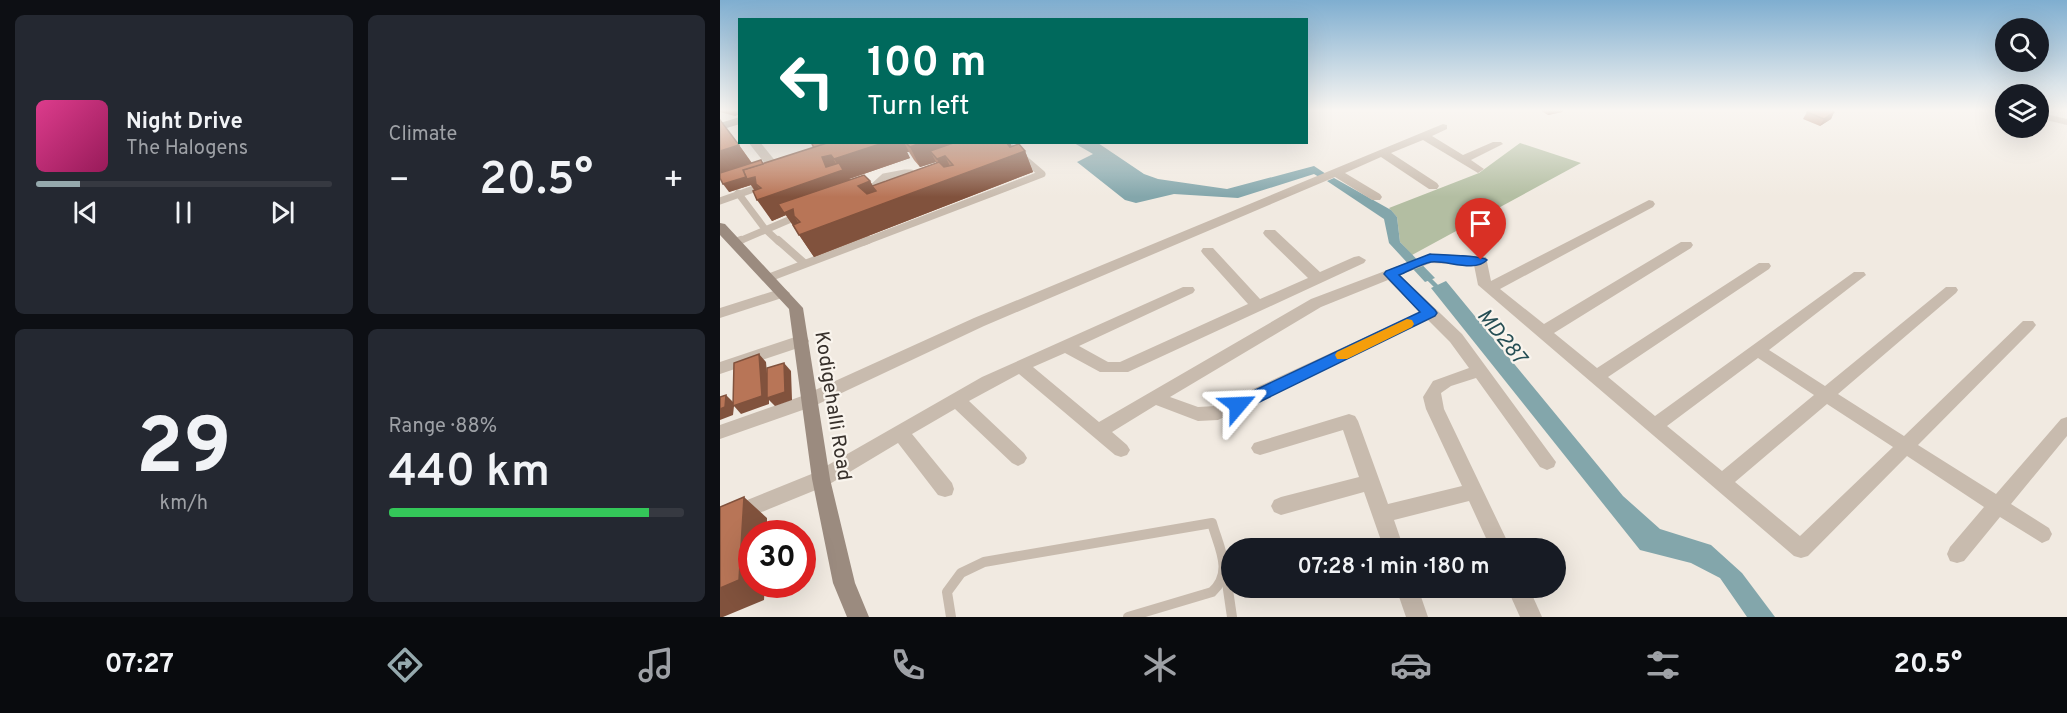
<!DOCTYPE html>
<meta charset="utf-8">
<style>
:root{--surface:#171b24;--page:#242831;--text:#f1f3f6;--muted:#9ea1a6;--line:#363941;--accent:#95a9ad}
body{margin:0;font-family:Overpass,sans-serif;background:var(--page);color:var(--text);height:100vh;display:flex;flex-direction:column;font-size:22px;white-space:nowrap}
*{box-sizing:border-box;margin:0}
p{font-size:20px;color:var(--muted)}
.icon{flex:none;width:33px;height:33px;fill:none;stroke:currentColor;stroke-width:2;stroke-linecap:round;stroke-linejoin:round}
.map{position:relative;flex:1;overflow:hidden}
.sheet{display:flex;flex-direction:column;gap:15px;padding:15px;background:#0d0f14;width:720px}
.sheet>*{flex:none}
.guide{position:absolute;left:18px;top:18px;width:570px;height:126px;border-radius:0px;box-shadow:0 6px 24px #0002;background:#00695c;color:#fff;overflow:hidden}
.buttons{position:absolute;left:1275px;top:18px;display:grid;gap:12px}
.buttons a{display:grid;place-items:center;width:54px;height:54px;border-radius:50%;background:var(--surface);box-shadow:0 6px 24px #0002;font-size:30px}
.speed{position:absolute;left:18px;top:520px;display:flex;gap:12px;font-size:30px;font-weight:700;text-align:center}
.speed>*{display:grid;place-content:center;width:78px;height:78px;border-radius:50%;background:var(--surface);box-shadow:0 6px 24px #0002;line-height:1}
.speed .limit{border:9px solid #d22;background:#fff;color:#111}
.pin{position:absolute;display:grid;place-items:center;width:51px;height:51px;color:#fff;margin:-62px -26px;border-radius:50% 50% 50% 0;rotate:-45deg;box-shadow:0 0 6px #0007}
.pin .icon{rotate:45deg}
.me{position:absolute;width:66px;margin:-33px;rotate:64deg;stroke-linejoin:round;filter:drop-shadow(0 0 4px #0008)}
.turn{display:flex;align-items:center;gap:21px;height:126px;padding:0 30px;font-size:27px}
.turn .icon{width:78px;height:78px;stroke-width:2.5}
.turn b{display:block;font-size:42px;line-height:51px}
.big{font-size:45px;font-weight:600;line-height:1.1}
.sheet .card{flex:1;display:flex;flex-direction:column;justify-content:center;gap:9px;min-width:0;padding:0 21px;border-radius:9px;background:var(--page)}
.sheet .dial{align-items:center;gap:0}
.dial b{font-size:78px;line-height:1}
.song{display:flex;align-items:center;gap:18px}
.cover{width:72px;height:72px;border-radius:9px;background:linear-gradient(135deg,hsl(330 70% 55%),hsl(330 70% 35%))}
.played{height:6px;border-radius:3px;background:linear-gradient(90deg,var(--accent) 15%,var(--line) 15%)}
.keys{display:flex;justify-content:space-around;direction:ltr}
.heat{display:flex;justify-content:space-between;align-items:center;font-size:33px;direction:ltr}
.charge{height:9px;border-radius:4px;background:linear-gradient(90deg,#34c759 88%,var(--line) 0)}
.sheet .tiles{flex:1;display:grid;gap:15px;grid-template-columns:repeat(2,1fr)}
.trip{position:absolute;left:501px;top:538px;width:345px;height:60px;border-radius:30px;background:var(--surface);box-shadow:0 6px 24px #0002;font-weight:600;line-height:60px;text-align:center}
.tab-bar{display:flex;height:96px;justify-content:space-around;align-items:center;background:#090b0e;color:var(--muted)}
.tab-bar .icon{width:42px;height:42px}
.tab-bar .current{color:var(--accent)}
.tab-bar b{font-size:27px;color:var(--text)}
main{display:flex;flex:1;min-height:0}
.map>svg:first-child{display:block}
.green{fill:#b3bea2}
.water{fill:#83a6ab}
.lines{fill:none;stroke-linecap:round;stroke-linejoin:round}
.stream{stroke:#83a6ab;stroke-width:4.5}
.lane-far2{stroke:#c8bbae;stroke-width:7}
.lane-far1{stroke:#c8bbae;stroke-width:8}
.lane{stroke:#c8bbae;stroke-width:10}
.street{fill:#c8bbae;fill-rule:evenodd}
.secondary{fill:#9b8b7f;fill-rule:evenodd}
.wall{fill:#9e654b;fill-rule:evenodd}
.shaded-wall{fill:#81523d;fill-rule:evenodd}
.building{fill:#b87557;stroke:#81523d;stroke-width:1.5}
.route{fill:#1a73e8;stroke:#114b97;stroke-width:1.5}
.slow{fill:#f59e0b}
.labels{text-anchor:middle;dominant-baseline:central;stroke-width:4.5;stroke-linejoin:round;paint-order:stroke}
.street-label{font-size:20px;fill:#37302b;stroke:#f9f4ed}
.water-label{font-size:21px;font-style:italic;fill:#254e54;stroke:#f9f4ed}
</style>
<main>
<section class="sheet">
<div class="tiles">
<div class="card">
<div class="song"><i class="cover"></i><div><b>Night Drive</b><p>The Halogens</p></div></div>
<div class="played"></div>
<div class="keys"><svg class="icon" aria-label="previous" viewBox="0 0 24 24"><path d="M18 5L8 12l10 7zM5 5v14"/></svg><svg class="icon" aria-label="pause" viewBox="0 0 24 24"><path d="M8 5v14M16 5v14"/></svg><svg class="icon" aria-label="next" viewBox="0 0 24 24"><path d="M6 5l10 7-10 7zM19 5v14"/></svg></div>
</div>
<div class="card"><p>Climate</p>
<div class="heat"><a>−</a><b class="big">20.5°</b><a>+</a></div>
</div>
<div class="card dial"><b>29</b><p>km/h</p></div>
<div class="card"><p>Range · 88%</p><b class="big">440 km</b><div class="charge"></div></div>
</div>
</section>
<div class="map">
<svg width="1347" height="617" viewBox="0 0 1347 617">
<rect width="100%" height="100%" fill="#f1eae1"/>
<path class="green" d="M800,143L861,163L692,255L680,242L677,217L669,208L759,173Z"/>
<g class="water">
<path d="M354,143H378L424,174L438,179L507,189L594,166L606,174L599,177L594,174L518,198L454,194L416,203L405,200L357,162L373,154Z"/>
<path d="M614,178L671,210L677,217L680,242L715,278L705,282L669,243L664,219L607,181Z"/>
<path d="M726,281L903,496L940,529L991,545L1022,573L1055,617H1027L1000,578L971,563L920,550L711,288Z"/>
</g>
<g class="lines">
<path class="stream" d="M707,277L720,290"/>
<g class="lane-far2">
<path d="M185,173H191L196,179C186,192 166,200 152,188L164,177Z"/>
<path d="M18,193L45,229L59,242"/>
<path d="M0,201L45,185"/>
<path d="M17,242L78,216"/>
<path d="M144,242L322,174L285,142"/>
</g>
<g class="lane-far1">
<path d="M58,240L84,263"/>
<path d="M14,243L21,240"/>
<path d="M48,278L148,240"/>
</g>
<g class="lane">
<path d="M506,576L512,617"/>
<path d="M231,617L227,592L241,573L264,562L492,523C499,548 514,572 492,592L408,617"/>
</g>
<g class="street">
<path d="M1318,112L1347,119V125L1318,118Z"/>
<path d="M723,124L727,125V129L712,136L743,155L773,142H781L783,144L751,160L764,169L758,173L703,140L671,153L717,183L719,186L717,189H709L661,157L625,173L660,194L662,197L660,200H652L615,177L264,326L94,406L0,439V425L82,396L254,318Z"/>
<path d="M28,142H40L57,163L55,166H47Z"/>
<path d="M929,200L933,201L935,204L933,207L780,289L824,324L961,242H971L973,245L971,248L834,333L877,368L1039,263H1049L1051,266L1049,269L888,377L935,416L1134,272H1144L1146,275L1049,350L1105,386L1226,287H1236L1238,290L1236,293L1118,394L1184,436L1303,321H1313L1316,325L1313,329L1198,445L1276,494L1341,419L1347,417V436L1291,504L1329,528L1332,534L1329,540L1322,543L1280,517L1244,561L1237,563L1230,561L1227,554L1230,547L1264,507L1187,456L1088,556L1081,558L1074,556L758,285L754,265L711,263L680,275L742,334L836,462L834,467L827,470L820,467L756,378L731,386L721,393L724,409L791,549H771L749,501L674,520L684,549H664L644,492L561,515L554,512L551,506L554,500L561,497L639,477L623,430L540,455L534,453L531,448L534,443L629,414L635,416L638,421L668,504L742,486L706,409L703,397L713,381L749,368L730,342L708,320L498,420L478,421L436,405L392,432L407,445L410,450L407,455L401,457L395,455L299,374L249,401L304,453L307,458L304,463L298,466L292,463L235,409L192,434L232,483L234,489L232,495L225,497L218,495L178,443L108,485L0,529V511L94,473L262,377L463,287H473L475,290L473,293L359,346L388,362H400L528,304L483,254L481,251L483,248H493L540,299L588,278L545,236L543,233L545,230H555L600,272L634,257L639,256L646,260L644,263L408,372H380L345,353L313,367L379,422L591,299L710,254L766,257L771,281ZM668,280L700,312L496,406L478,407L450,397L601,307ZM1038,358L1094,395L1002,471L947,426ZM1107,404L1173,447L1080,536L1015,482Z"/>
<path d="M63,288L70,293L68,296L0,318V308Z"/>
<path d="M81,335L87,337L89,341L87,345L0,374V362Z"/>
<path d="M676,588H698L708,617H686Z"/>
<path d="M787,588H809L822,617H800Z"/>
</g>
<g class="secondary">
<path d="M20,117V124L0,130V123Z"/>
<path d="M0,223L5,224L83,308L110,479L135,583L149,617H127L113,583L92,479L69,309L0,235Z"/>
</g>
</g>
<g class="wall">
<path d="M0,110H20L15,116L0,112Z"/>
<path d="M820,110H843L842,112L828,115Z"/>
<path d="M1087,112H1114L1111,119L1100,126L1083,119Z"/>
<path d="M91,142H290L291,147L305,151L313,172L94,257L66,215L52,221L31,185L9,192L19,145L32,163L44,164L94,148ZM187,152H189L194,160L200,167L216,162V163L153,186L150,181L129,179L190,158Z"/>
</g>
<g class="shaded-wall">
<path d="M12,110H20V114L15,116Z"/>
<path d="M829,110H843L842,112L828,115Z"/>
<path d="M1114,112L1111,119L1100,126L1104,119Z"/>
<path d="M166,142H184L189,152H187L190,158L129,179L135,190L80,222L74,216L84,232L79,234L58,204L66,215L52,221L37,200L41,198L31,185L9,192L3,184L47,170L106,167L102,157L111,155L120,170H121L114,159ZM36,184L41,188L45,197Z"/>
<path d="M203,142H265L225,156L235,176L227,179L217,159L210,151L216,162L200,167L190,147Z"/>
<path d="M283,142H290L295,155L305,151L313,172L94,257L79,235Z"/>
<path d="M19,145L33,165L0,176V151Z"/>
<path d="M150,181L162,202L152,186L161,202L150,207L138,186Z"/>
<path d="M39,354L46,362L49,397L64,363L71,371L72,400L55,406L49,400V404L21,414L14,406L13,415L0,420V409L6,395L14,403Z"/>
<path d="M24,497L47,518V534H32V585H45L44,600L3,617H0V588Z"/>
</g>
<g class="building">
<path d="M1089,110H1111L1114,112L1104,119L1087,112Z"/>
<path d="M0,120L19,145L0,151Z"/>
<path d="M91,142H110L94,148Z"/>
<path d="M110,142H166L114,159L111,155L102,157L106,167L119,163L123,170L37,200L33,191L41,188L36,184L35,177L27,179L23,170Z"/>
<path d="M185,142H203L190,147Z"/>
<path d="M236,142H286L290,147L299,144L305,151L79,235L73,225L80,222L74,216L73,209L64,213L58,204L144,175L150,181L138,186L147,194L156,191L152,186L219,162L224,167L233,165L225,156L217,159L210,151Z"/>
<path d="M41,160L43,164L23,170L26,177L3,184L0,178V173Z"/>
<path d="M39,354L42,396L13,406L14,363Z"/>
<path d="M64,363L65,392L47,398V368Z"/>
<path d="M6,395L5,407L0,409V397Z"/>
<path d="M24,497L19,580L0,588V507Z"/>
</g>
<linearGradient id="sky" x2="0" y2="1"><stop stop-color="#7faed0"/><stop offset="0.56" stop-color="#f9f6f2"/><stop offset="1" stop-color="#f9f6f2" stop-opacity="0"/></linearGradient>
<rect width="1347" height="197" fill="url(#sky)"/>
<path class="route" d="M710,254C721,255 763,255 767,260C754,273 727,260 711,262C701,264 689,271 679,275L715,310L717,313L715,316L523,410H512L510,405L512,401L700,312L664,274L666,271Z"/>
<path class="slow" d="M687,319L692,320L694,324L692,327L627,359H617L615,355L617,352Z"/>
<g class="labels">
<g class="street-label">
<text transform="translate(112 406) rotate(81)">Kodigehalli Road</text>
</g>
<g class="water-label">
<text transform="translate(781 337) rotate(51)">MD287</text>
</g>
</g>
</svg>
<div class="buttons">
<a><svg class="icon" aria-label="search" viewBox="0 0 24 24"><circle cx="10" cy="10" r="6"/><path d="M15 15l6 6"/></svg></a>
<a><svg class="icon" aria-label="layers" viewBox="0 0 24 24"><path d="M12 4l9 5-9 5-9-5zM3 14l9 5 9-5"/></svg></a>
</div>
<div class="speed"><div class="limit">30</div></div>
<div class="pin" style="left:761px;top:260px;background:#d93025"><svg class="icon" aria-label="arrive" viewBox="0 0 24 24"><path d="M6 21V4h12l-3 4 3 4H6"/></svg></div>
<svg class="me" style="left:518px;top:405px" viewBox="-20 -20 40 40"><path d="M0-17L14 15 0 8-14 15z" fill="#1a73e8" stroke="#fff" stroke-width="4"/></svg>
<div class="trip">07:28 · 1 min · 180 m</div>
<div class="guide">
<div class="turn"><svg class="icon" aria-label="left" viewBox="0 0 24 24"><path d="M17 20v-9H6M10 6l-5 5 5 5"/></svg><div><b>100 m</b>Turn left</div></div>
</div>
</div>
</main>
<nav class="tab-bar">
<b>07:27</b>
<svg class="icon current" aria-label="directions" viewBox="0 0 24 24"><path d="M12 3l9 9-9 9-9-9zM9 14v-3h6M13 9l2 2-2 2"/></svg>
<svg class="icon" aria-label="music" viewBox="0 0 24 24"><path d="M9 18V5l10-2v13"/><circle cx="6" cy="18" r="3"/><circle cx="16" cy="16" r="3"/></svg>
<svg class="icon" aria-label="phone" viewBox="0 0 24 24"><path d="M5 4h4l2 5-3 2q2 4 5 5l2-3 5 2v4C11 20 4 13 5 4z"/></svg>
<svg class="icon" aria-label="climate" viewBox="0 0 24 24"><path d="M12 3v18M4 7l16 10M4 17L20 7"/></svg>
<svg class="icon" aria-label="car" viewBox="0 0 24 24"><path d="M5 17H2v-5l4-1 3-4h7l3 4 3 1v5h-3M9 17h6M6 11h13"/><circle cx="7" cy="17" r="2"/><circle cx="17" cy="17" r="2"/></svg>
<svg class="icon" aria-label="filters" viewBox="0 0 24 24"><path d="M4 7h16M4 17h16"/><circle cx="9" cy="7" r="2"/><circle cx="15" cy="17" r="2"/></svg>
<b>20.5°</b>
</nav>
